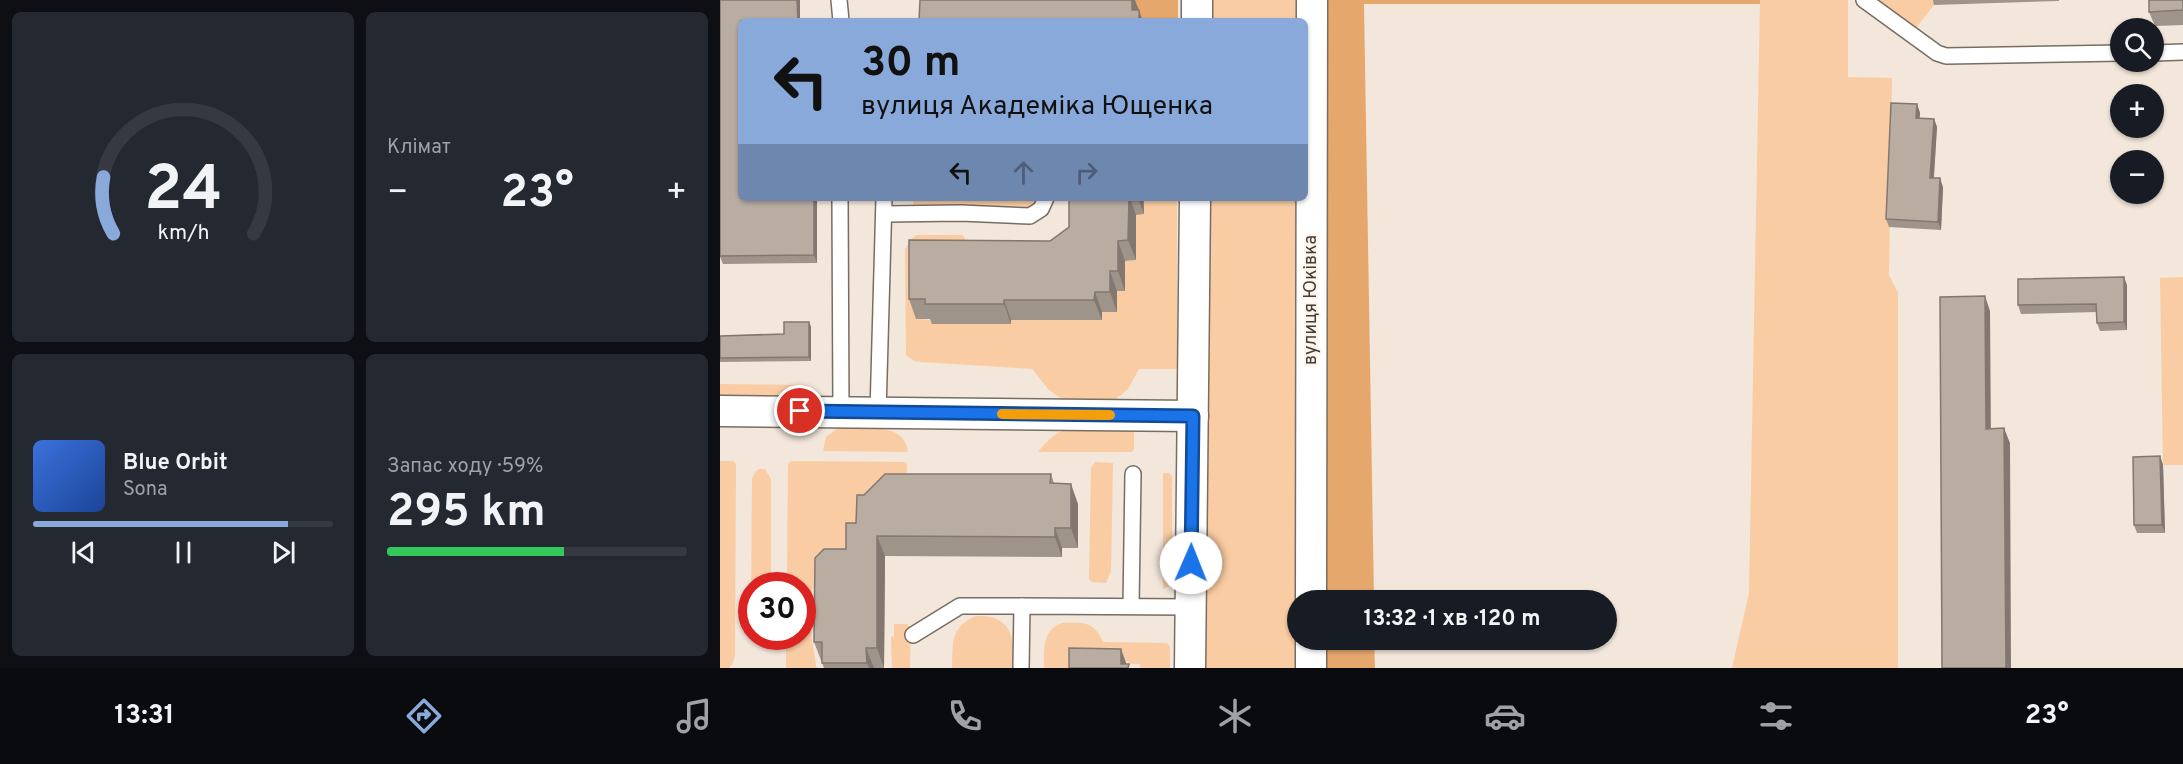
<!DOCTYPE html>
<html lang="uk">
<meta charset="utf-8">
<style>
:root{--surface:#171b24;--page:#242831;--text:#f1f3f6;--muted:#9ea1a6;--line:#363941;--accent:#8aa9db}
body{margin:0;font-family:Overpass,sans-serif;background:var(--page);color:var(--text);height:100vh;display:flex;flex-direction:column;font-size:22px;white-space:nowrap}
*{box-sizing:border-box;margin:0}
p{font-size:20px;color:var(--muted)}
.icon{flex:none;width:33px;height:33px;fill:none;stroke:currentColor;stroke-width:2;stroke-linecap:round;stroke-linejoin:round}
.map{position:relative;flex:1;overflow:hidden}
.panel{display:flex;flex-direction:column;gap:12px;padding:12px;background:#0d0f14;width:720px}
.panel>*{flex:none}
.top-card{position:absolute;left:18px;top:18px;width:570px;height:183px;border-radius:9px;box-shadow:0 2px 4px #0004;background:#8aa9db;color:#111;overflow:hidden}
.fabs{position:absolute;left:1390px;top:18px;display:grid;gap:12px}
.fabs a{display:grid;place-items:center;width:54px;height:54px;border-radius:50%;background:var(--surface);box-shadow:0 2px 4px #0004;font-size:30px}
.speed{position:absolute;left:18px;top:572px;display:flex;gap:12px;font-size:30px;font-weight:700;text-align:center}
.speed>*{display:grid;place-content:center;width:78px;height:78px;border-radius:50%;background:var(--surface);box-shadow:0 2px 4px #0004;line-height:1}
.speed .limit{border:9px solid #d22;background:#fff;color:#111}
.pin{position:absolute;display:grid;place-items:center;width:51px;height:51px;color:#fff;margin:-26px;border:3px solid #fff;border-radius:50%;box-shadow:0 2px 6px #0007}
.me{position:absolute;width:66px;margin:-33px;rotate:1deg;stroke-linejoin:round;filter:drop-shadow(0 0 4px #0008)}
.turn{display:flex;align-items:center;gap:21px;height:126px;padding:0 24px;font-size:27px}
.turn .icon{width:78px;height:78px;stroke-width:2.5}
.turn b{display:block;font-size:42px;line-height:51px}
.lanes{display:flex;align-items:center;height:57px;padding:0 24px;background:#0003;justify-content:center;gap:30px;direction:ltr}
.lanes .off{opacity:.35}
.big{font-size:45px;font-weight:700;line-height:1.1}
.panel .tile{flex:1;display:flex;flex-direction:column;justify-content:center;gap:9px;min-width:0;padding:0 21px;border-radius:9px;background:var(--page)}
.panel .dial{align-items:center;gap:0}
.dial svg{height:156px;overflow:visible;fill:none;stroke:var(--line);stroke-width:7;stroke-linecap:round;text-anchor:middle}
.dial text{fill:var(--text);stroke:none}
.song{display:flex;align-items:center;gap:18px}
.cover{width:72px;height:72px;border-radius:9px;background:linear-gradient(135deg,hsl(220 70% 55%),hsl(220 70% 35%))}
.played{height:6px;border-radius:3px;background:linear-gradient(90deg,var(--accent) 85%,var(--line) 85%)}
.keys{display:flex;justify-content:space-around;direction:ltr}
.heat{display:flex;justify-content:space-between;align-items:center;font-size:33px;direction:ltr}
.charge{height:9px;border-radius:4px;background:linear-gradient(90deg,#34c759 59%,var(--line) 0)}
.panel .tiles{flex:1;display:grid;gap:12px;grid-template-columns:repeat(2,1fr)}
.trip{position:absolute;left:567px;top:590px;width:330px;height:60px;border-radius:30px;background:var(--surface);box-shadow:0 2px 4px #0004;font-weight:700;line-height:60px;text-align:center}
.tab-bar{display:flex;height:96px;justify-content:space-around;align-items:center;background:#090b0e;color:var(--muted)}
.tab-bar .icon{width:42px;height:42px}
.tab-bar .selected{color:var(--accent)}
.tab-bar b{font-size:27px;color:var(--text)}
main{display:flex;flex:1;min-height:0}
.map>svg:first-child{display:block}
.green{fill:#f9cca3}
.forest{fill:#e6a76c}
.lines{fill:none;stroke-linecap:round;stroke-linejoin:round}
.service-casing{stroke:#786d62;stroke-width:18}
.minor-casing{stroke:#786d62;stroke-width:33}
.service{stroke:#fff;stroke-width:15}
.minor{stroke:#fff;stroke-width:30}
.wall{fill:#9f948a}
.shaded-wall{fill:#827871}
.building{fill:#b9aca1;stroke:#827871;stroke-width:1.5}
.route-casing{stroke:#114b97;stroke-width:15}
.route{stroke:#1a73e8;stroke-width:10}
.slow{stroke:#f59e0b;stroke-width:10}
.labels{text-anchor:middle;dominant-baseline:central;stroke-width:4.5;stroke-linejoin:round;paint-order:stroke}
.street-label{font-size:18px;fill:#413c37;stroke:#fef4ea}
</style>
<main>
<section class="panel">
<div class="tiles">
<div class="tile dial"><svg viewBox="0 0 100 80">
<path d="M14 69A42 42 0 1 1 86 69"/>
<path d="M14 69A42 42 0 0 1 9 40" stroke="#8aa9db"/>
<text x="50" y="56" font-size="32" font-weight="700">24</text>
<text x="50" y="72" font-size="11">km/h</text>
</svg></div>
<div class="tile"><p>Клімат</p>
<div class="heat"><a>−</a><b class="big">23°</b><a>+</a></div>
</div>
<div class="tile">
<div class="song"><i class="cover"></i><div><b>Blue Orbit</b><p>Sona</p></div></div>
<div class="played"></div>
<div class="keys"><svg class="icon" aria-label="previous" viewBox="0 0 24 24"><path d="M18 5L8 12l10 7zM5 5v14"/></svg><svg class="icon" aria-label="pause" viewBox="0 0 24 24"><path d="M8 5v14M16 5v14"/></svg><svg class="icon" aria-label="next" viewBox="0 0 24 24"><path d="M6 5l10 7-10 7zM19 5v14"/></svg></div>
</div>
<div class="tile"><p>Запас ходу · 59%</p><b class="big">295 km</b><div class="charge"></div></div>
</div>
</section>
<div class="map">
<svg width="1463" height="668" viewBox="0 0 1463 668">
<rect width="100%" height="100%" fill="#f3e6da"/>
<g class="green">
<path d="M477,0H592L578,600V639L591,668H471L475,198H585V21H477Z"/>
<path d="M1040,0H1128V77L1172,78L1169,275L1178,293V668H1012L1029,593Z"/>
<path d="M1144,0H1214V5L1191,34Z"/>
<path d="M193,198H326L321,209L193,214Z"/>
<path d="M457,198V369H419L408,389L396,399H342L329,390L312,369L201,362L194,361L186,355L185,249L192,238L197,235H242L245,238V260L196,319L291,324V320L382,319V312H397V291L405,290V261L416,260V215L423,214L424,199Z"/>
<path d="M1463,277V465H1443L1440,278Z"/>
<path d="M0,384L86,385L90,388L89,396H0Z"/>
<path d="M118,428C142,429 185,421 188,452L103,451L106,437Z"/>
<path d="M349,429L414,430V449L412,452H318C327,441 335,432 349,429Z"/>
<path d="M0,461H13L16,464L15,655L13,663L9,668H0Z"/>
<path d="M71,461L184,462L187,464L186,483L128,562L98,583L92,589L91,615L88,619H83L82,585H67L68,464Z"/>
<path d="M375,462L393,463L391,571L386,583L372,582L369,579L371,468Z"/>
<path d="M39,469H45L51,479V585H32L31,613V611L32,479L35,472Z"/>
<path d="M443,473H449L452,476V585L443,589Z"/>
<path d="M256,616C293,615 294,638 294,668H232C233,643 230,627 256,616Z"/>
<path d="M342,623C363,623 373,620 383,642L447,643L450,647V668H420V664H409L408,661L351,663V668H324C324,650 322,630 342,623Z"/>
<path d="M174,624H187L191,629L190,668H172L171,637L174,636Z"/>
<path d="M83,625H88L91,628C91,643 95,652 96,667L99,668H66V636H82Z"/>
</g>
<g class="forest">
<path d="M367,0H458V21H420Z"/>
<path d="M592,0H1040V4H644L654,600H591Z"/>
<path d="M591,639H654L655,668H591Z"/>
</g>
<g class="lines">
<defs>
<g id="service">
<path d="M119,0L121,21"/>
<path d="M1144,0L1217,53L1226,56L1401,53"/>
<path d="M1434,53L1463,52"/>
<path d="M120,198L121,412"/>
<path d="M164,214L241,213L310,216L321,209L326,198"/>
<path d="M158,413L164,198"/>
<path d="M411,606L413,474"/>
<path d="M193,635L240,606H302"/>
<path d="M301,668L302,606L471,607"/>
</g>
<g id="minor">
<path d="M477,21V0"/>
<path d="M0,411L473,416"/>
<path d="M591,600L592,0"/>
<path d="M591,639V668"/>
<path d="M470,668L475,198"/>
</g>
</defs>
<use href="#service" class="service-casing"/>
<use href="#minor" class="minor-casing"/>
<use href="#service" class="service"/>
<use href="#minor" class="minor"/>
</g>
<g class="wall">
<path d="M0,0H80V21H21L97,198V263L3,264L0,257Z"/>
<path d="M1213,0H1339V1L1214,5Z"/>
<path d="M1463,0V25L1435,26L1429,12Z"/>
<path d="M1197,104L1200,113L1199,118L1214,119L1217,127L1214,178L1223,187L1221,230L1169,227L1166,219Z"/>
<path d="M349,198H430L424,199V214L416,215V260L405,261V291H397V312H382V320H291V324H212L210,319H196L189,299L330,241L349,227Z"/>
<path d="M1407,285V330L1380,331L1377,323V312L1301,314L1298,305Z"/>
<path d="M89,322L91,327V361L0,362V336L64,334Z"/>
<path d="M1440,456L1443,465L1445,533H1417L1414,525Z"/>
<path d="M331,474L334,483L358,504V548H342V557L165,556L164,668H104L94,642L126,549L136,523L144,495Z"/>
</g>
<g class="shaded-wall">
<path d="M77,0H80V21H78Z"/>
<path d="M412,0H415L423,21H416L412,10Z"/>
<path d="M1197,104L1200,113L1199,126L1196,118Z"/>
<path d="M1214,119L1217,127L1213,186L1210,178Z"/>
<path d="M1220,178L1223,187L1221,230L1218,222Z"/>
<path d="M94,198H97V263L94,255Z"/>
<path d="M409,198H410L416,215V260L408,240Z"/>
<path d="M418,198H423L424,214Z"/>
<path d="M398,241L405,261V291L398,271Z"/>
<path d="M390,271L397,291V312L390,292Z"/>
<path d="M1404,277L1407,285V330L1404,322Z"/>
<path d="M375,292L382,312V320L374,300Z"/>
<path d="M1265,296L1270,311L1271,443L1266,429Z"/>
<path d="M284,300L291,320V324L284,304Z"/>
<path d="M89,322L91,327V361L89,357Z"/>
<path d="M1284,428L1290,443L1291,668H1286Z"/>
<path d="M1440,456L1443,465L1445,533L1442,525Z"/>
<path d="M351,484L358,504V548L351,528Z"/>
<path d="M335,528L342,548V557L335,537Z"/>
<path d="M157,536L165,556L164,668L157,648Z"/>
<path d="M146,648L154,668H149L147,663Z"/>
<path d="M401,649L408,668L401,664Z"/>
</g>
<g class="building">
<path d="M0,0H77L78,21H21V198H94V255L0,256Z"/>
<path d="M200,0H412V10H419V21H199Z"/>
<path d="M1429,0H1463V10L1429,12Z"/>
<path d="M1171,103L1197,104L1196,118L1214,119L1210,178H1220L1218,222L1166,219Z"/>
<path d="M349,198H409L408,240L398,241V271H390V292H375L374,300H284V304H205V299H189V240L330,241L349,227Z"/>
<path d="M1404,277V322L1377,323L1376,304L1298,305V279Z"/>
<path d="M1265,296L1266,429L1284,428L1286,668H1222L1220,297Z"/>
<path d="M64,322H89V357L0,358V336L64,334Z"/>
<path d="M1440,456L1442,525H1414L1413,457Z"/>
<path d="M165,474H331L330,483L351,484V528H335V537L157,536V648H146L147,663H102V642H94L95,558L104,549H126V523H136L137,495H144Z"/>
<path d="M349,648L401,649V664H409L408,668H349Z"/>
</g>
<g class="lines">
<defs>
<path id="route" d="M80,411L473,416L471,563"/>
</defs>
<use href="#route" class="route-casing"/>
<use href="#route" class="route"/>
<path class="slow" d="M282,414L390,415"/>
</g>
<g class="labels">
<g class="street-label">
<text transform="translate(591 300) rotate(-90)">вулиця Юківка</text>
</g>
</g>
</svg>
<div class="fabs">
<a><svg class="icon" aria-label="search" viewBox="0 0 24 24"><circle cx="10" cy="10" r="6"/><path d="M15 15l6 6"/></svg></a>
<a>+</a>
<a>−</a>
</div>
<div class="speed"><div class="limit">30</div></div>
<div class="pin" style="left:80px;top:411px;background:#d93025"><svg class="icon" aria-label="arrive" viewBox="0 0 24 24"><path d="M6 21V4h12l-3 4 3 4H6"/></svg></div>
<svg class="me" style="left:471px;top:563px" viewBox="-20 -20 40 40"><circle r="19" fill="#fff"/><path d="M0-13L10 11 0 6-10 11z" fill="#1a73e8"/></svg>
<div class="trip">13:32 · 1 хв · 120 m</div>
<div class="top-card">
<div class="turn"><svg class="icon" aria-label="left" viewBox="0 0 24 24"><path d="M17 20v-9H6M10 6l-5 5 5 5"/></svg><div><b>30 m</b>вулиця Академіка Ющенка</div></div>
<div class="lanes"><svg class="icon" aria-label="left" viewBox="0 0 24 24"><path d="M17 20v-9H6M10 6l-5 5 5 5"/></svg><svg class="icon off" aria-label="ahead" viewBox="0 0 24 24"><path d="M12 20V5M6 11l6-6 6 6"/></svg><svg class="icon off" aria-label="right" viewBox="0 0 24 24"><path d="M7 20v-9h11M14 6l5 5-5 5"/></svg></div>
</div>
</div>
</main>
<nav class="tab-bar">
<b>13:31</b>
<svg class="icon selected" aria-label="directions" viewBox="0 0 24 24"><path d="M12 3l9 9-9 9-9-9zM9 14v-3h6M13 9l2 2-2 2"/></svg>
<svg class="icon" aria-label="music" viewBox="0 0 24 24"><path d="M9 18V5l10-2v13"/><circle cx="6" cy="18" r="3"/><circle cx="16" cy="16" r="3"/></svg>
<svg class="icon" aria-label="phone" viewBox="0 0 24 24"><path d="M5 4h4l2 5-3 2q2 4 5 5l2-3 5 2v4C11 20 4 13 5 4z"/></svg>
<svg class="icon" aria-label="climate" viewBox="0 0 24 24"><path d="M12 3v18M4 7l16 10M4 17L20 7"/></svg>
<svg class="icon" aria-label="car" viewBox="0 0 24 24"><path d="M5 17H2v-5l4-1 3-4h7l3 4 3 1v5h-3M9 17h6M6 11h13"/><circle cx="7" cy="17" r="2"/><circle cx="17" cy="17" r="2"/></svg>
<svg class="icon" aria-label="filters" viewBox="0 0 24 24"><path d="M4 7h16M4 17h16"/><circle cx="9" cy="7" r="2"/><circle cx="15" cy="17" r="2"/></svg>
<b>23°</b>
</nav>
